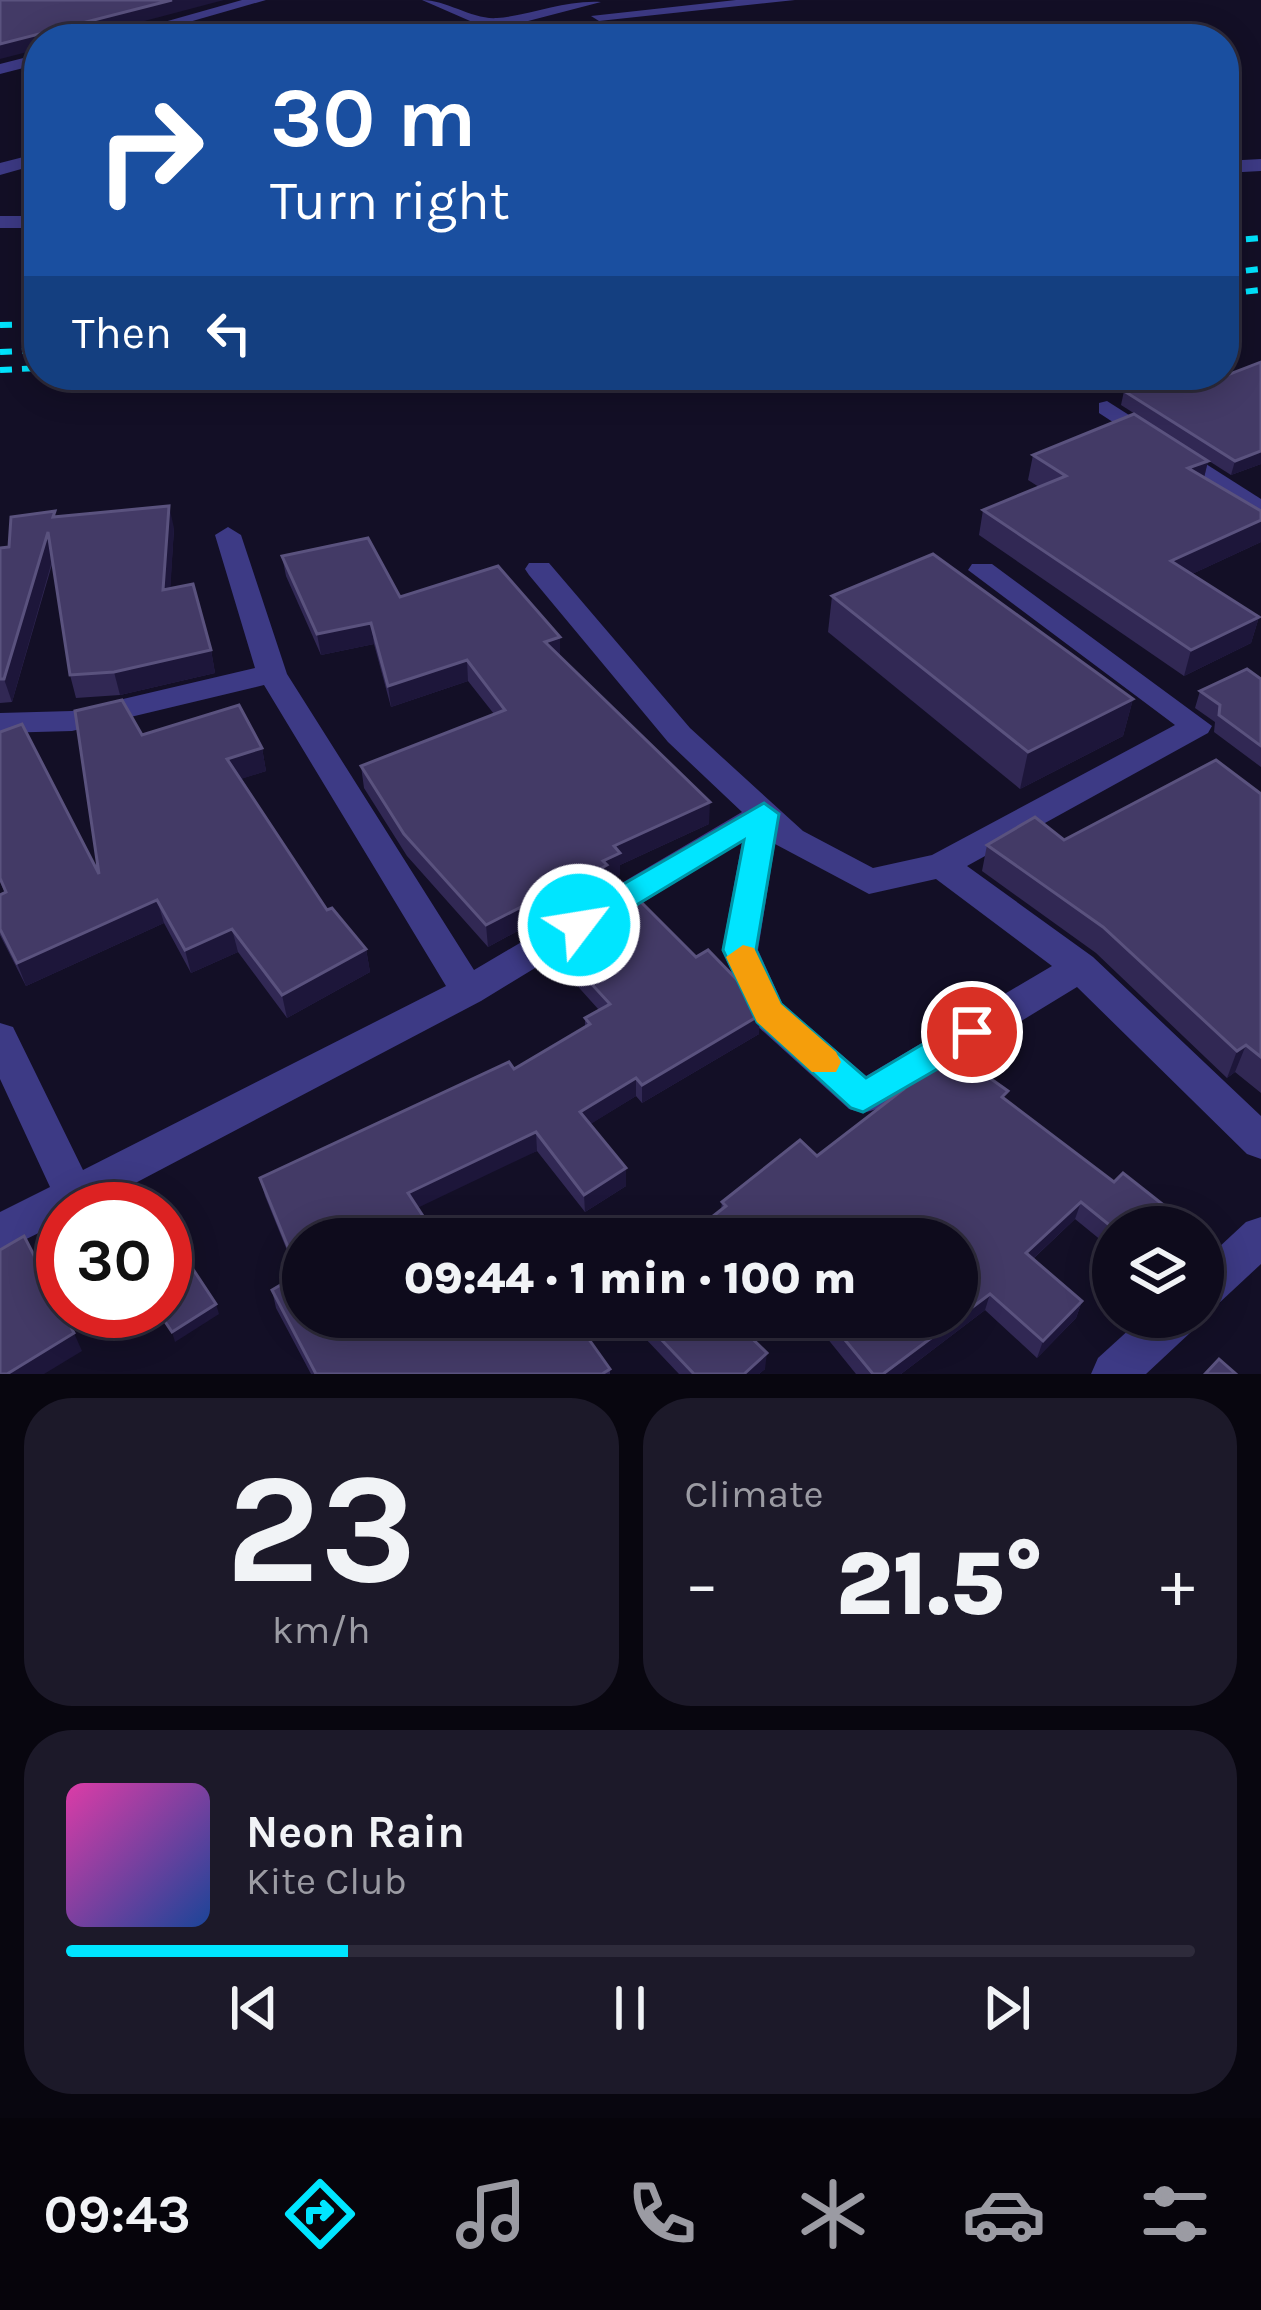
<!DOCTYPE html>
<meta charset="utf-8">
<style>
:root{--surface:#0e0b1c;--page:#1c1929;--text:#f1f3f6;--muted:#9b9ba3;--line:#2e2b3b;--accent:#00e5ff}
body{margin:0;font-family:Karla,sans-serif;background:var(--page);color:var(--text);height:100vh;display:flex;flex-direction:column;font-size:45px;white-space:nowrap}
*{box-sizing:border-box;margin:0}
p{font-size:39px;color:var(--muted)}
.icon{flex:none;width:66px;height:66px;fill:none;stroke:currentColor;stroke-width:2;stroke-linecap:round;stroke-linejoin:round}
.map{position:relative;height:1374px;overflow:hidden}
.drawer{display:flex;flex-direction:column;gap:24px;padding:24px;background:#08060f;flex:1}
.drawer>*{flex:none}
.guide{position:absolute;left:24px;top:24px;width:1215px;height:366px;border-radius:48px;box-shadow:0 6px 30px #0003,0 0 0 3px var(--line);background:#1a4fa0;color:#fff;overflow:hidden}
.controls{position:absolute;left:1092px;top:1206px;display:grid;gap:24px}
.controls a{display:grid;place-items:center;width:132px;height:132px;border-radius:50%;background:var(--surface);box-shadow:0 6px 30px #0003,0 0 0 3px var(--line);font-size:60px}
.speed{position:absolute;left:36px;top:1182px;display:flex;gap:24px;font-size:60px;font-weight:700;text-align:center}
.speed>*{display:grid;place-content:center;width:156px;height:156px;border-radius:50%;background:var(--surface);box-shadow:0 6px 30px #0003,0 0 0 3px var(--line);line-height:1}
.speed .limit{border:18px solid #d22;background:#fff;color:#111}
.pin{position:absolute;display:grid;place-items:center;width:102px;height:102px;color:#fff;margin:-51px;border:6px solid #fff;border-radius:50%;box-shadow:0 3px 12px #0007}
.me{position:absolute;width:132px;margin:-66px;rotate:59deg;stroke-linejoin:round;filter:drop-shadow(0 0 9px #0008)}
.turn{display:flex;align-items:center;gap:42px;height:252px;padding:0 48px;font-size:54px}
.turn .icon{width:156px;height:156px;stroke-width:2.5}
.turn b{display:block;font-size:84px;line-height:102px}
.then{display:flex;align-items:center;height:114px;padding:0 48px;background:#0003;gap:24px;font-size:45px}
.big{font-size:90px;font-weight:800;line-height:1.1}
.drawer .tile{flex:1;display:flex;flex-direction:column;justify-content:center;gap:18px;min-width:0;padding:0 42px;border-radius:48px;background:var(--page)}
.drawer .dial{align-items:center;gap:0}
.dial b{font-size:156px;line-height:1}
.song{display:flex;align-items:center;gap:36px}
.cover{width:144px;height:144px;border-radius:18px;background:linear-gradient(135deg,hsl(320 70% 55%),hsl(220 70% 35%))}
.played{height:12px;border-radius:6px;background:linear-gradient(90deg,var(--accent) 25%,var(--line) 25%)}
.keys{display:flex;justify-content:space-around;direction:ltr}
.heat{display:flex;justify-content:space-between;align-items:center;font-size:66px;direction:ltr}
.drawer .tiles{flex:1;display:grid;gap:24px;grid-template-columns:1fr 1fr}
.tile:last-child{grid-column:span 2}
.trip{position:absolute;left:282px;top:1218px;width:696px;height:120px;border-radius:60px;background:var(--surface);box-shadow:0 6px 30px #0003,0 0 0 3px var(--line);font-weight:800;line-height:120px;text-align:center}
.tab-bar{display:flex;height:192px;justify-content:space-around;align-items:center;background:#06040b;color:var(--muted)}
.tab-bar .icon{width:84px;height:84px}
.tab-bar .selected{color:var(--accent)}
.tab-bar b{font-size:54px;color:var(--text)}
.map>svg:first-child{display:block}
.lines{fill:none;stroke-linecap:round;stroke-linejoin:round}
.minor{fill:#3d3a85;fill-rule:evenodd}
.rail{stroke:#00e5ff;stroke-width:6;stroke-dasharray:12 10;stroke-linecap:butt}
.wall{fill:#312854}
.shaded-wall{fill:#1d163a}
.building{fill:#433a66;stroke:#5a527e;stroke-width:3}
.route{fill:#00e5ff;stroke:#0095a6;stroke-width:3}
.slow{fill:#f59e0b}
</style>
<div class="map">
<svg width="1261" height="1374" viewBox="0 0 1261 1374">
<rect width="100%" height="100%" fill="#130f26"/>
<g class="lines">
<g class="minor">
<path d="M242,0H266L130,39H104Z"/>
<path d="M422,0C447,0 473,20 497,18C533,15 564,0 601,2L459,39H434L477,24Z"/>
<path d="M736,0H795L599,21L591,16Z"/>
<path d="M39,54V64L0,74V64Z"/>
<path d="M39,153V164L0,175V163Z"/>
<path d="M1261,159V171L1224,173V161Z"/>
<rect x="0" y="216" width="39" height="12"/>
<path d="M1107,401L1261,499V519L1099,413V403Z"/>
<path d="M228,527L241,535L287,674L474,970L742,812L668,742L529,575L525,569L529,563H549L690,728L803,831L873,868L932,855L1175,725L968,570L972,564H992L1212,726L1208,733L967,866L1093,957L1261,1116V1159L1247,1154L1077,987L877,1109L863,1113L849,1109L755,1024L722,950L742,842L481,1001L86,1209H63V1221L0,1252V1212L50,1187L0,1079V1023L13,1027L83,1170L446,986L264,685L72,731L0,733V713L72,711L255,668L215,535ZM775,844L869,894L936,879L1052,966L866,1076L782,1003L758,950Z"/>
<path d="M1261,1217V1264L1218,1304L1203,1310V1262L1246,1222Z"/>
<path d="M1143,1317H1197L1191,1332L1146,1374H1091L1098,1358Z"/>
</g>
<g class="rail">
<path d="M1224,241L1261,238"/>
<path d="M1224,273L1261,269"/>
<path d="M1224,294L1261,290"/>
<path d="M0,325L39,324"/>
<path d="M0,352L39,350"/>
<path d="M0,370L39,368"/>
</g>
</g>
<g class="wall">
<path d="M1124,391L1261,464L1231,475L1121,405Z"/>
<path d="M1033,455L1208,461L1204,478L1261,542L1192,574L1259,617L1251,643L1184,676L979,535L983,510L1039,487L1028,480Z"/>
<path d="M56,517L174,528L170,589L211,650L215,673L120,695L76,698L70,675L53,561L12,702L0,703V548L9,547Z"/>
<path d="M282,556L400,597L560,637V657L709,824L620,865V875L607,881V886L529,932L525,927L488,947L407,856L364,788L361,766L494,714L468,681L391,707L374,644L321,655L286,576Z"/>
<path d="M832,596L1133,699L1123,736L1020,789L828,632Z"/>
<path d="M1261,679V767L1214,732L1215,722L1195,708L1200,691Z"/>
<path d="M0,732L99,874L142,735L262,748L266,771L240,779L327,910L366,949L370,972L287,1018L238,952L191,973L164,923L26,986L0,935V895L5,893L0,882Z"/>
<path d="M1261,794V1093L1235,1072L1227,1078L1096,953L982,871L987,845L1064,840Z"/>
<path d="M554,943L759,1034L642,1103L636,1096L590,1124L626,1168V1186L585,1212L537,1151L303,1239L610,1369V1374H311L276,1308L272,1290L297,1275L265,1196L260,1178L514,1069L585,1027V1018L599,1010L555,961Z"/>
<path d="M1006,1100L1114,1182L1171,1211L1164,1227H1113V1250L1075,1219L1033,1259L1082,1301L1076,1318L1037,1358L985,1310L901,1374H856L810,1317H957V1239H716L711,1234L712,1217L721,1210L722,1202L817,1156Z"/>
<path d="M625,1317H691L709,1338L765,1369L759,1374H679Z"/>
</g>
<g class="shaded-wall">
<path d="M172,0H224L76,39H39V49L0,59V44Z"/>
<path d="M1261,451V464L1231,475L1235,461Z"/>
<path d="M1208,461L1202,486L1188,468Z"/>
<path d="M169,506L174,528L169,613L163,590Z"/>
<path d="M1261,520V542L1164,587L1171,561Z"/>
<path d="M48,532L54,554L12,702L4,679Z"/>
<path d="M1259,617L1251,643L1184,676L1191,650Z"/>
<path d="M371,623L374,644L321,655L317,634Z"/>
<path d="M560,637V658L545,642Z"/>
<path d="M211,650L215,673L120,695L114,672Z"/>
<path d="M467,660L468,681L391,707L388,686Z"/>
<path d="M1133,699L1123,736L1020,789L1028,752Z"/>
<path d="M262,748L266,771L232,782L227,759Z"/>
<path d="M710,802L709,824L620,865V875L607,881V886L529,932L528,911L603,861L614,846Z"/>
<path d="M157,900L164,923L26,986L17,963Z"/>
<path d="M523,906L525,927L488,947L486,925Z"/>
<path d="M232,929L238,952L191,973L185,950Z"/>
<path d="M366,949L370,972L287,1018L282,995Z"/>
<path d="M760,1015L759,1034L642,1103V1085Z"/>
<path d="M1246,1045L1235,1072L1227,1078L1237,1051Z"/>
<path d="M636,1078V1096L581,1130L580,1112Z"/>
<path d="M536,1132L537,1151L411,1211L408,1193Z"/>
<path d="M626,1168V1186L585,1212L584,1195Z"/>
<path d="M1081,1202L1075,1219L1021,1270L1026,1253Z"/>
<path d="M1171,1211L1164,1227H1155Z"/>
<path d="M990,1294L985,1310L901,1374H883Z"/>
<path d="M1082,1301L1076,1318L1037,1358L1043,1341Z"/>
<path d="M216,1304L219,1314L175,1342L172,1332Z"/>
<path d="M74,1333L82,1351L44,1374H7Z"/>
<path d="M767,1353L765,1369L759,1374H744Z"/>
</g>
<g class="building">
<path d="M0,0H172L0,44Z"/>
<path d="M1261,362V451L1235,461L1124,391L1169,376L1191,389Z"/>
<path d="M1134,414L1208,461L1188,468L1261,511V520L1171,561L1259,617L1191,650L983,510L1066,476L1033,455Z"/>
<path d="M169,506L163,590L193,584L211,650L114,672L70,675L48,532L4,679H0V548L9,547L11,517L55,511L53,517Z"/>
<path d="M368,538L400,597L498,566L560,637L545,642L710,802L614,846L620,853L603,861L607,865L528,911L523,906L486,925L404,834L361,766L505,710L467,660L388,686L371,623L317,634L282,556Z"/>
<path d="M933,554L1133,699L1028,752L832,596Z"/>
<path d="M1247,669L1261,679V746L1219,715L1220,705L1200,691Z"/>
<path d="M122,700L142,735L239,705L262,748L227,759L327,910L332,908L366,949L282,995L232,929L185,950L157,900L17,963L0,929V895L6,892L0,878V732L22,724L99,874L75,711Z"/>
<path d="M1216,760L1261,794V1057L1246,1045L1237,1051L1103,927L987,845L1035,817L1064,840Z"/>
<path d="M634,895L696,957L708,950L742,985L760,1015L642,1085L636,1078L580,1112L626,1168L584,1195L536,1132L408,1193L438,1239H303V1317H573L610,1369L602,1374H316L272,1290L299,1274L260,1178L509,1062L514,1069L590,1024L585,1018L610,1004L554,943Z"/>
<path d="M953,1052L1008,1091L1002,1097L1114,1182L1123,1173L1171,1211L1155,1227L1113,1228L1081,1202L1026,1253L1082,1301L1043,1341L990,1294L883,1374H873L826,1317H957V1239H734L712,1217L726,1206L722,1202L800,1140L817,1156L904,1089L906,1081Z"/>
<path d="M24,1236L74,1333L7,1374H0V1250Z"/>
<path d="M177,1245L216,1304L172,1332L158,1311H165V1252Z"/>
<path d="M640,1317H691L709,1338L732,1319L767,1353L744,1374H694Z"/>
<path d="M1219,1359L1236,1374H1205Z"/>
</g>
<path class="route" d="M764,803L779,814L756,950L781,1004L866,1078L960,1022H984L989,1032L984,1042L863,1112L851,1108L757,1022L723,950L744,840L590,933H568L563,925L568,916Z"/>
<path class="slow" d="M743,945L754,948L781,1004L836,1052L841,1062L836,1072H812L757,1022L726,957Z"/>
</svg>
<div class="controls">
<a><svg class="icon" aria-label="layers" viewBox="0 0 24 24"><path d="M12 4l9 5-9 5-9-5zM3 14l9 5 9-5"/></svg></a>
</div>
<div class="speed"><div class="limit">30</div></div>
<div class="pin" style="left:972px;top:1032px;background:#d93025"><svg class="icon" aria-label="arrive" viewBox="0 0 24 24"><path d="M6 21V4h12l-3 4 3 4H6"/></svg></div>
<svg class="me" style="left:579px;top:925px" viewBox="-20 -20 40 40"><circle r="17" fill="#00e5ff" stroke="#fff" stroke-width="3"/><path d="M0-11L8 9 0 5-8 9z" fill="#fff"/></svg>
<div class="trip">09:44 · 1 min · 100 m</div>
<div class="guide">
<div class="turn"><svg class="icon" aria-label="right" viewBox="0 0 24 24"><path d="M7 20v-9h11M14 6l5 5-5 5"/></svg><div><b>30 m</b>Turn right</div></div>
<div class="then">Then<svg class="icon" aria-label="left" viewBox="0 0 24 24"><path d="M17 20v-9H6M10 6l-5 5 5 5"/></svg></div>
</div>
</div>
<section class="drawer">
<div class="tiles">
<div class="tile dial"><b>23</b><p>km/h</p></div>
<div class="tile"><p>Climate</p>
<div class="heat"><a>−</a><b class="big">21.5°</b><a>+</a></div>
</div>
<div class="tile">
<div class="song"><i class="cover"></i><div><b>Neon Rain</b><p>Kite Club</p></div></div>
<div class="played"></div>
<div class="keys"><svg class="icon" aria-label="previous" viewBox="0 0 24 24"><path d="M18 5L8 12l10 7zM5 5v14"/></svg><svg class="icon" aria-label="pause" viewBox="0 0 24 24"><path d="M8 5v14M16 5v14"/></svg><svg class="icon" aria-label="next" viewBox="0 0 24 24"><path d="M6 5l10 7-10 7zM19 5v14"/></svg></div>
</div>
</div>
</section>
<nav class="tab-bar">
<b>09:43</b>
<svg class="icon selected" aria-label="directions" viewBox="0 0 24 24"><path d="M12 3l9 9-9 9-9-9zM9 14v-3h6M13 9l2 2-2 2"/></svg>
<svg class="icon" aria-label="music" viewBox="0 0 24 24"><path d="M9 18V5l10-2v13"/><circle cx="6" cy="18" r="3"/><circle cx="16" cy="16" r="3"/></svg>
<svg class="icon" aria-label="phone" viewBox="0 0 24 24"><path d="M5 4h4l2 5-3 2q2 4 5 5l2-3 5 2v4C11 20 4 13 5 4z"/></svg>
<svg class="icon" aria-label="climate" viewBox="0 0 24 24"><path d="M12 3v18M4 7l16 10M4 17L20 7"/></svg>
<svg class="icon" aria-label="car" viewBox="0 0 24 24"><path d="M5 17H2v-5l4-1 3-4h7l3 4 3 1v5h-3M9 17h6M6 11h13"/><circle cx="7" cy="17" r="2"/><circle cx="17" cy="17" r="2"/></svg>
<svg class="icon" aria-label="filters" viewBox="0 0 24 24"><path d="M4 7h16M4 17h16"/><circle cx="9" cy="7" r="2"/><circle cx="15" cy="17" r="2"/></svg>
</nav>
